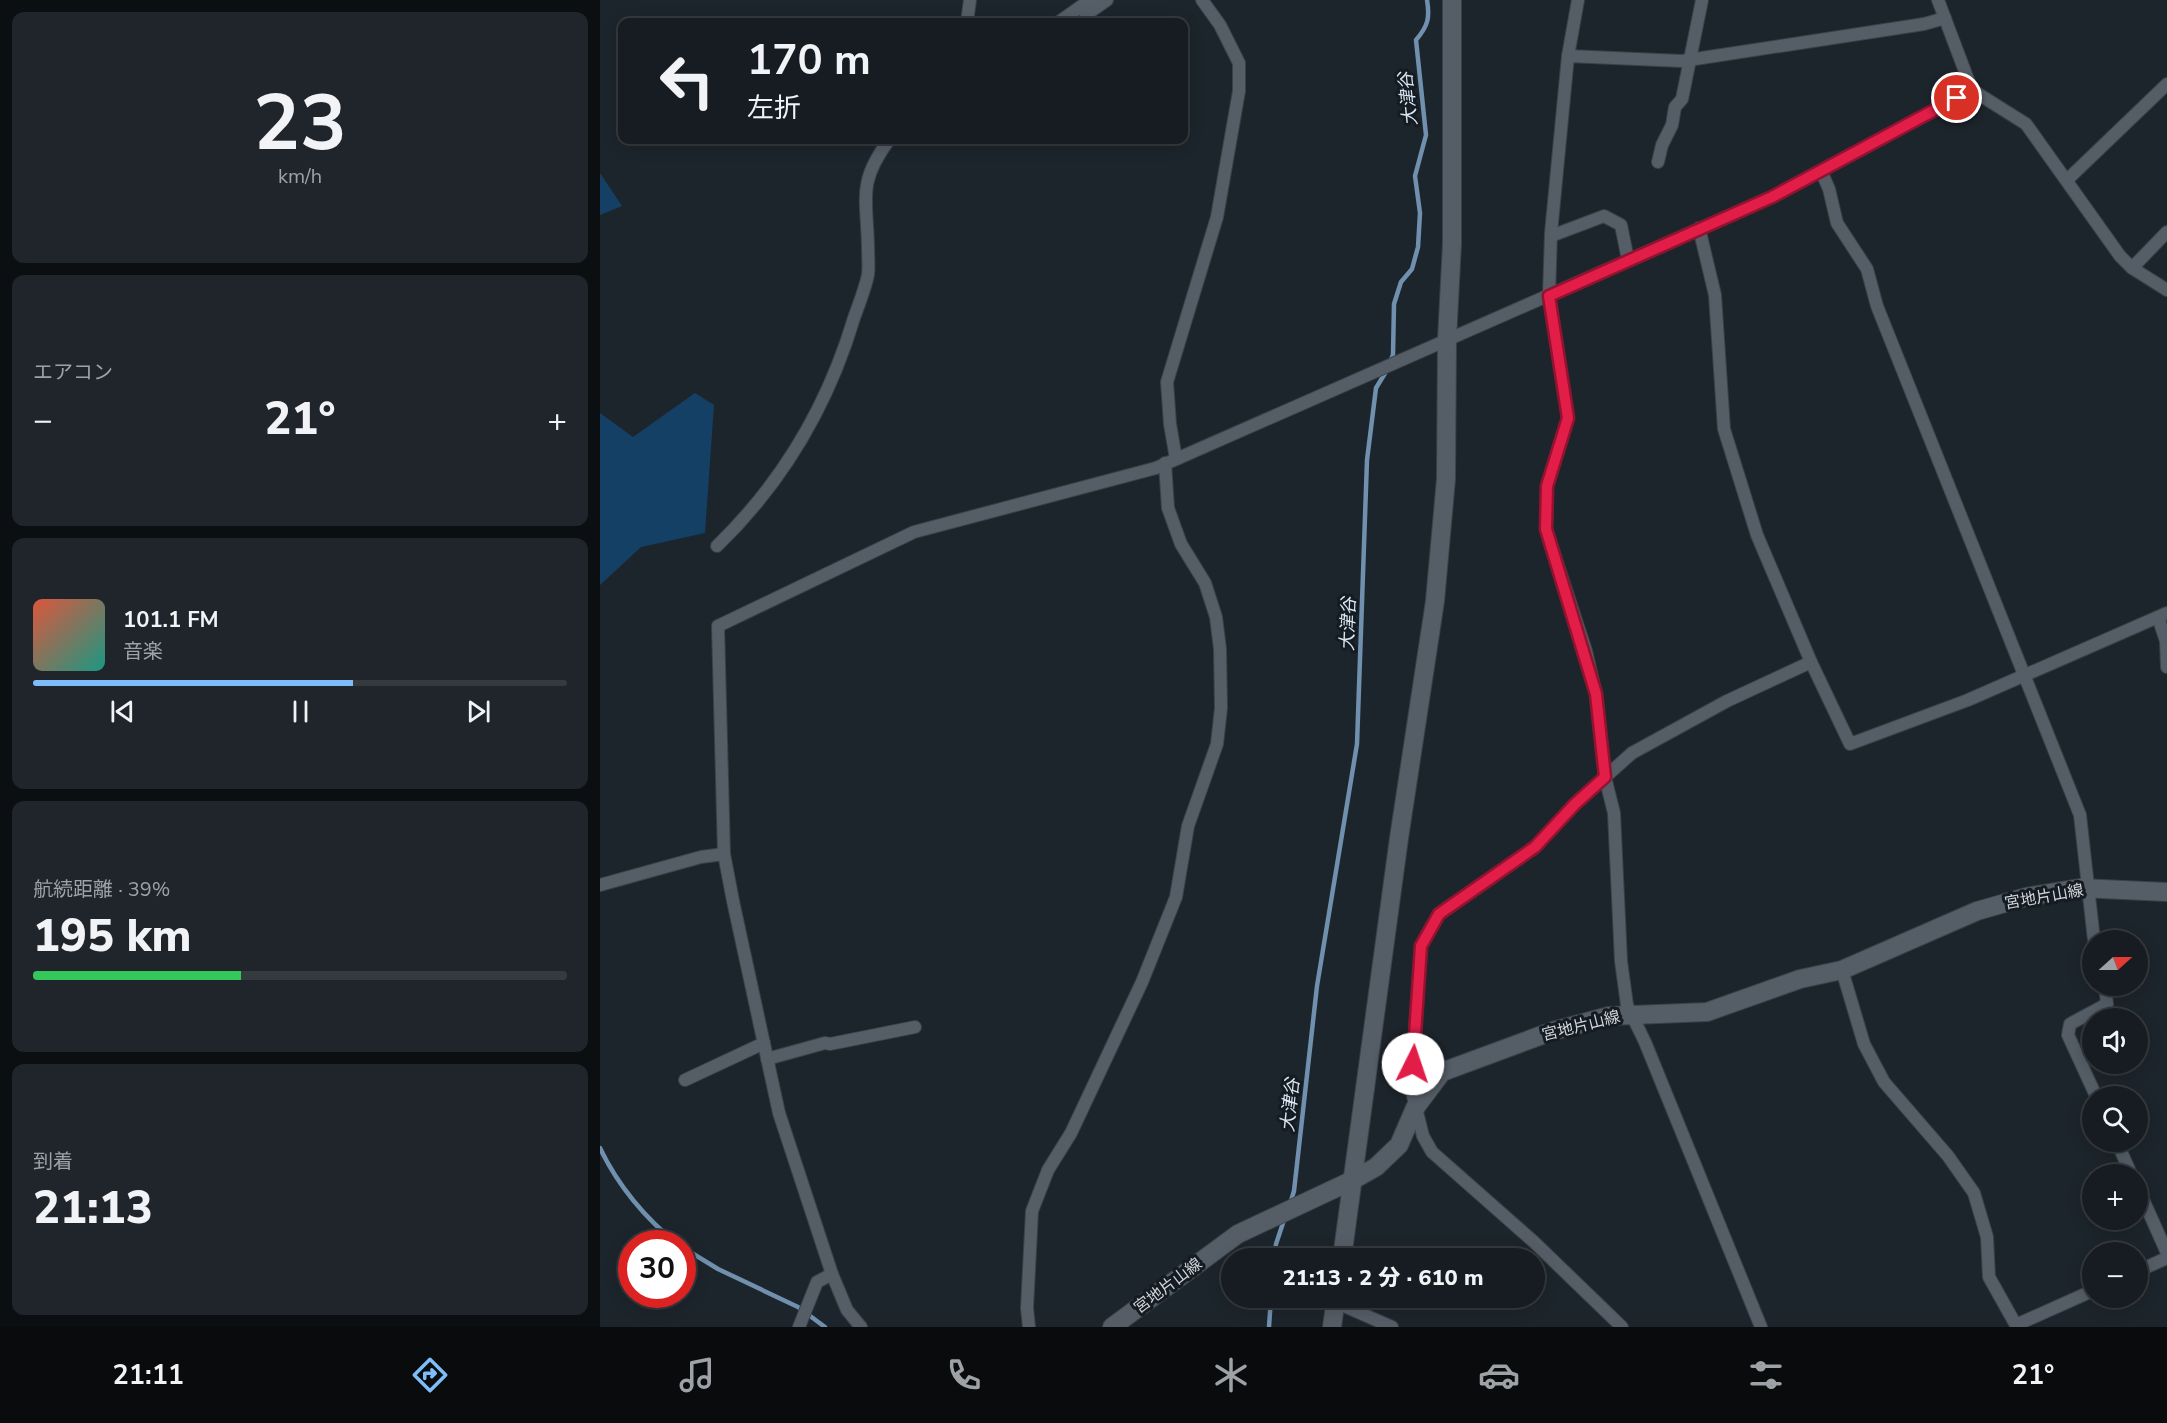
<!DOCTYPE html>
<html lang="ja">
<meta charset="utf-8">
<style>
:root{--surface:#161c21;--page:#1f252a;--text:#f1f3f6;--muted:#9ea1a5;--line:#353a3f;--accent:#7ebdf9}
body{margin:0;font-family:"Nunito Sans","Noto Sans JP",sans-serif;background:var(--page);color:var(--text);height:100vh;display:flex;flex-direction:column;font-size:22px;white-space:nowrap}
*{box-sizing:border-box;margin:0}
p{font-size:20px;color:var(--muted)}
.icon{flex:none;width:33px;height:33px;fill:none;stroke:currentColor;stroke-width:2;stroke-linecap:round;stroke-linejoin:round}
.map{position:relative;flex:1;overflow:hidden}
.panel{display:flex;flex-direction:column;gap:12px;padding:12px;background:#0c0f12;width:600px}
.panel>*{flex:none}
.guide{position:absolute;left:18px;top:18px;width:570px;height:126px;border-radius:12px;box-shadow:0 3px 15px #0003,0 0 0 2px var(--line);background:#161c21;color:var(--text);overflow:hidden}
.needle{width:39px;rotate:69deg}
.buttons{position:absolute;left:1482px;top:930px;display:grid;gap:12px}
.buttons a{display:grid;place-items:center;width:66px;height:66px;border-radius:50%;background:var(--surface);box-shadow:0 3px 15px #0003,0 0 0 2px var(--line);font-size:30px}
.speed{position:absolute;left:18px;top:1230px;display:flex;gap:12px;font-size:30px;font-weight:700;text-align:center}
.speed>*{display:grid;place-content:center;width:78px;height:78px;border-radius:50%;background:var(--surface);box-shadow:0 3px 15px #0003,0 0 0 2px var(--line);line-height:1}
.speed .limit{border:9px solid #d22;background:#fff;color:#111}
.pin{position:absolute;display:grid;place-items:center;width:51px;height:51px;color:#fff;margin:-26px;border:3px solid #fff;border-radius:50%;box-shadow:0 2px 6px #0007}
.me{position:absolute;width:66px;margin:-33px;rotate:4deg;stroke-linejoin:round;filter:drop-shadow(0 0 4px #0008)}
.turn{display:flex;align-items:center;gap:21px;height:126px;padding:0 30px;font-size:27px}
.turn .icon{width:78px;height:78px;stroke-width:2.5}
.turn b{display:block;font-size:42px;line-height:51px}
.big{font-size:45px;font-weight:800;line-height:1.1}
.panel .widget{flex:1;display:flex;flex-direction:column;justify-content:center;gap:9px;min-width:0;padding:0 21px;border-radius:12px;background:var(--page)}
.panel .dial{align-items:center;gap:0}
.dial b{font-size:78px;line-height:1}
.song{display:flex;align-items:center;gap:18px}
.cover{width:72px;height:72px;border-radius:9px;background:linear-gradient(135deg,hsl(10 70% 55%),hsl(170 70% 35%))}
.played{height:6px;border-radius:3px;background:linear-gradient(90deg,var(--accent) 60%,var(--line) 60%)}
.keys{display:flex;justify-content:space-around;direction:ltr}
.heat{display:flex;justify-content:space-between;align-items:center;font-size:33px;direction:ltr}
.charge{height:9px;border-radius:4px;background:linear-gradient(90deg,#34c759 39%,var(--line) 0)}
.trip{position:absolute;left:621px;top:1248px;width:324px;height:60px;border-radius:30px;background:var(--surface);box-shadow:0 3px 15px #0003,0 0 0 2px var(--line);font-weight:800;line-height:60px;text-align:center}
.menu{display:flex;height:96px;justify-content:space-around;align-items:center;background:#090b0d;color:var(--muted)}
.menu .icon{width:42px;height:42px}
.menu .selected{color:var(--accent)}
.menu b{font-size:27px;color:var(--text)}
main{display:flex;flex:1;min-height:0}
.map>svg:first-child{display:block}
.green{fill:#154065}
.lines{fill:none;stroke-linecap:round;stroke-linejoin:round}
.stream{stroke:#7090ad;stroke-width:4.5}
.street-casing{stroke:#3b4247;stroke-width:14}
.secondary-casing{stroke:#3b4247;stroke-width:20}
.street{stroke:#555e67;stroke-width:12}
.secondary{stroke:#555e67;stroke-width:18}
.route-casing{stroke:#92132f;stroke-width:15}
.route{stroke:#e11d48;stroke-width:10}
.labels{text-anchor:middle;dominant-baseline:central;stroke-width:6;stroke-linejoin:round;paint-order:stroke}
.street-label{font-size:16px;fill:#d0d5da;stroke:#141b22}
.water-label{font-size:18px;font-style:italic;fill:#d8e5f1;stroke:#141b22}
</style>
<main>
<section class="panel">
<div class="widget dial"><b>23</b><p>km/h</p></div>
<div class="widget"><p>エアコン</p>
<div class="heat"><a>−</a><b class="big">21°</b><a>+</a></div>
</div>
<div class="widget">
<div class="song"><i class="cover"></i><div><b>101.1 FM</b><p>音楽</p></div></div>
<div class="played"></div>
<div class="keys"><svg class="icon" aria-label="previous" viewBox="0 0 24 24"><path d="M18 5L8 12l10 7zM5 5v14"/></svg><svg class="icon" aria-label="pause" viewBox="0 0 24 24"><path d="M8 5v14M16 5v14"/></svg><svg class="icon" aria-label="next" viewBox="0 0 24 24"><path d="M6 5l10 7-10 7zM19 5v14"/></svg></div>
</div>
<div class="widget"><p>航続距離 · 39%</p><b class="big">195 km</b><div class="charge"></div></div>
<div class="widget"><p>到着</p><b class="big">21:13</b></div>
</section>
<div class="map">
<svg width="1567" height="1327" viewBox="0 0 1567 1327">
<rect width="100%" height="100%" fill="#1d252c"/>
<g class="green">
<path d="M0,173L22,206L0,215Z"/>
<path d="M95,393L114,405L105,533L41,547L0,585V413L33,437Z"/>
</g>
<g class="lines">
<g class="stream">
<path d="M790,362L793,355L794,304L801,282L812,269L818,247L820,213L815,176L826,135L816,40C828,26 830,18 827,0"/>
<path d="M0,1148C17,1184 46,1220 78,1244"/>
<path d="M690,1204L694,1191L717,986L757,744L767,460L776,388L787,370"/>
<path d="M82,1247L118,1269L198,1307L225,1327"/>
<path d="M674,1258L676,1244L685,1217"/>
<path d="M669,1327L671,1298"/>
</g>
<defs>
<g id="street">
<path d="M978,0L968,56L951,233L949,296L968,418L947,486L946,529L986,651L996,694L1005,777L1014,813L1021,961L1027,1005L1045,1042L1161,1327"/>
<path d="M1338,0L1372,90L1426,124L1520,256L1532,268L1567,290"/>
<path d="M481,7L487,14L507,0"/>
<path d="M367,22L370,0"/>
<path d="M459,22L490,0"/>
<path d="M968,56L1082,61L1324,24L1345,18"/>
<path d="M1058,162L1062,145L1072,125L1075,107L1082,99L1102,0"/>
<path d="M1222,173L1229,189L1237,223L1267,269L1277,306L1480,815L1494,940"/>
<path d="M1467,180L1567,84"/>
<path d="M1099,228L1115,295L1124,429L1157,535L1211,662L1250,744L1368,700L1567,613"/>
<path d="M951,236L1004,216L1021,225L1028,260"/>
<path d="M1532,268L1567,232"/>
<path d="M576,459L570,424L567,382L617,217L639,91V63L620,25L602,0"/>
<path d="M117,546C182,483 228,405 254,318C259,304 265,289 268,275C269,266 268,256 268,247C267,198 257,183 289,140"/>
<path d="M1558,617L1566,641L1567,667"/>
<path d="M0,885L101,857L124,854"/>
<path d="M1242,970L1264,1044L1284,1082L1348,1156L1374,1193L1387,1237L1389,1277L1417,1327"/>
<path d="M167,1059L225,1043L230,1044L315,1027"/>
<path d="M85,1080L164,1043"/>
<path d="M1496,1096L1468,1035L1470,1024L1507,1004L1505,986"/>
<path d="M1517,1142L1531,1174"/>
<path d="M1538,1188L1567,1253"/>
<path d="M1538,1271L1567,1258"/>
<path d="M735,1302L792,1327"/>
<path d="M1416,1325L1492,1291"/>
<path d="M199,1327L217,1282L232,1274"/>
<path d="M261,1327L247,1310L232,1274L179,1113L133,901L124,854L118,626L314,532L556,468L1172,197L1372,90"/>
<path d="M429,1327L427,1308L432,1211L448,1170L471,1133L542,982L576,897L588,826L617,744L621,708L620,649L616,617L605,583L581,544L568,508L565,463"/>
<path d="M1022,1327L934,1242L832,1152L823,1136L811,1088L821,946L839,914L935,847L975,804L1032,753L1127,701L1211,662"/>
</g>
<g id="secondary">
<path d="M742,1258L799,838L835,601L846,479L847,339L852,244V0"/>
<path d="M512,1327L638,1234L753,1180L776,1167L799,1145L815,1108L842,1072L953,1031L1009,1016L1107,1012L1200,979L1242,970L1377,911L1426,897L1480,888L1567,892"/>
<path d="M732,1327L736,1298"/>
</g>
</defs>
<use href="#street" class="street-casing"/>
<use href="#secondary" class="secondary-casing"/>
<use href="#street" class="street"/>
<use href="#secondary" class="secondary"/>
</g>
<g class="lines">
<defs>
<path id="route" d="M813,1064L821,946L839,914L935,847L975,804L1005,777L996,694L946,529L947,486L968,418L949,296L1172,197L1357,98"/>
</defs>
<use href="#route" class="route-casing"/>
<use href="#route" class="route"/>
</g>
<g class="labels">
<g class="street-label">
<text transform="translate(1444 897) rotate(-10)">宮地片山線</text>
<text transform="translate(981 1026) rotate(-14)">宮地片山線</text>
<text transform="translate(568 1286) rotate(-37)">宮地片山線</text>
</g>
<g class="water-label">
<text transform="translate(808 99) rotate(-96)">大津谷</text>
<text transform="translate(748 624) rotate(-88)">大津谷</text>
<text transform="translate(690 1105) rotate(-84)">大津谷</text>
</g>
</g>
</svg>
<div class="buttons">
<a><svg class="needle" viewBox="-14 -14 28 28"><path d="M0-13l5 13h-10z" fill="#e53935"/><path d="M0 13l5-13h-10z" fill="#9ea1a5"/></svg></a>
<a><svg class="icon" aria-label="sound" viewBox="0 0 24 24"><path d="M4 9h4l5-4v14l-5-4H4zM17 9q2 3 0 6"/></svg></a>
<a><svg class="icon" aria-label="search" viewBox="0 0 24 24"><circle cx="10" cy="10" r="6"/><path d="M15 15l6 6"/></svg></a>
<a>+</a>
<a>−</a>
</div>
<div class="speed"><div class="limit">30</div></div>
<div class="pin" style="left:1357px;top:98px;background:#d93025"><svg class="icon" aria-label="arrive" viewBox="0 0 24 24"><path d="M6 21V4h12l-3 4 3 4H6"/></svg></div>
<svg class="me" style="left:813px;top:1064px" viewBox="-20 -20 40 40"><circle r="19" fill="#fff"/><path d="M0-13L10 11 0 6-10 11z" fill="#e11d48"/></svg>
<div class="trip">21:13 · 2 分 · 610 m</div>
<div class="guide">
<div class="turn"><svg class="icon" aria-label="left" viewBox="0 0 24 24"><path d="M17 20v-9H6M10 6l-5 5 5 5"/></svg><div><b>170 m</b>左折</div></div>
</div>
</div>
</main>
<nav class="menu">
<b>21:11</b>
<svg class="icon selected" aria-label="directions" viewBox="0 0 24 24"><path d="M12 3l9 9-9 9-9-9zM9 14v-3h6M13 9l2 2-2 2"/></svg>
<svg class="icon" aria-label="music" viewBox="0 0 24 24"><path d="M9 18V5l10-2v13"/><circle cx="6" cy="18" r="3"/><circle cx="16" cy="16" r="3"/></svg>
<svg class="icon" aria-label="phone" viewBox="0 0 24 24"><path d="M5 4h4l2 5-3 2q2 4 5 5l2-3 5 2v4C11 20 4 13 5 4z"/></svg>
<svg class="icon" aria-label="climate" viewBox="0 0 24 24"><path d="M12 3v18M4 7l16 10M4 17L20 7"/></svg>
<svg class="icon" aria-label="car" viewBox="0 0 24 24"><path d="M5 17H2v-5l4-1 3-4h7l3 4 3 1v5h-3M9 17h6M6 11h13"/><circle cx="7" cy="17" r="2"/><circle cx="17" cy="17" r="2"/></svg>
<svg class="icon" aria-label="filters" viewBox="0 0 24 24"><path d="M4 7h16M4 17h16"/><circle cx="9" cy="7" r="2"/><circle cx="15" cy="17" r="2"/></svg>
<b>21°</b>
</nav>
